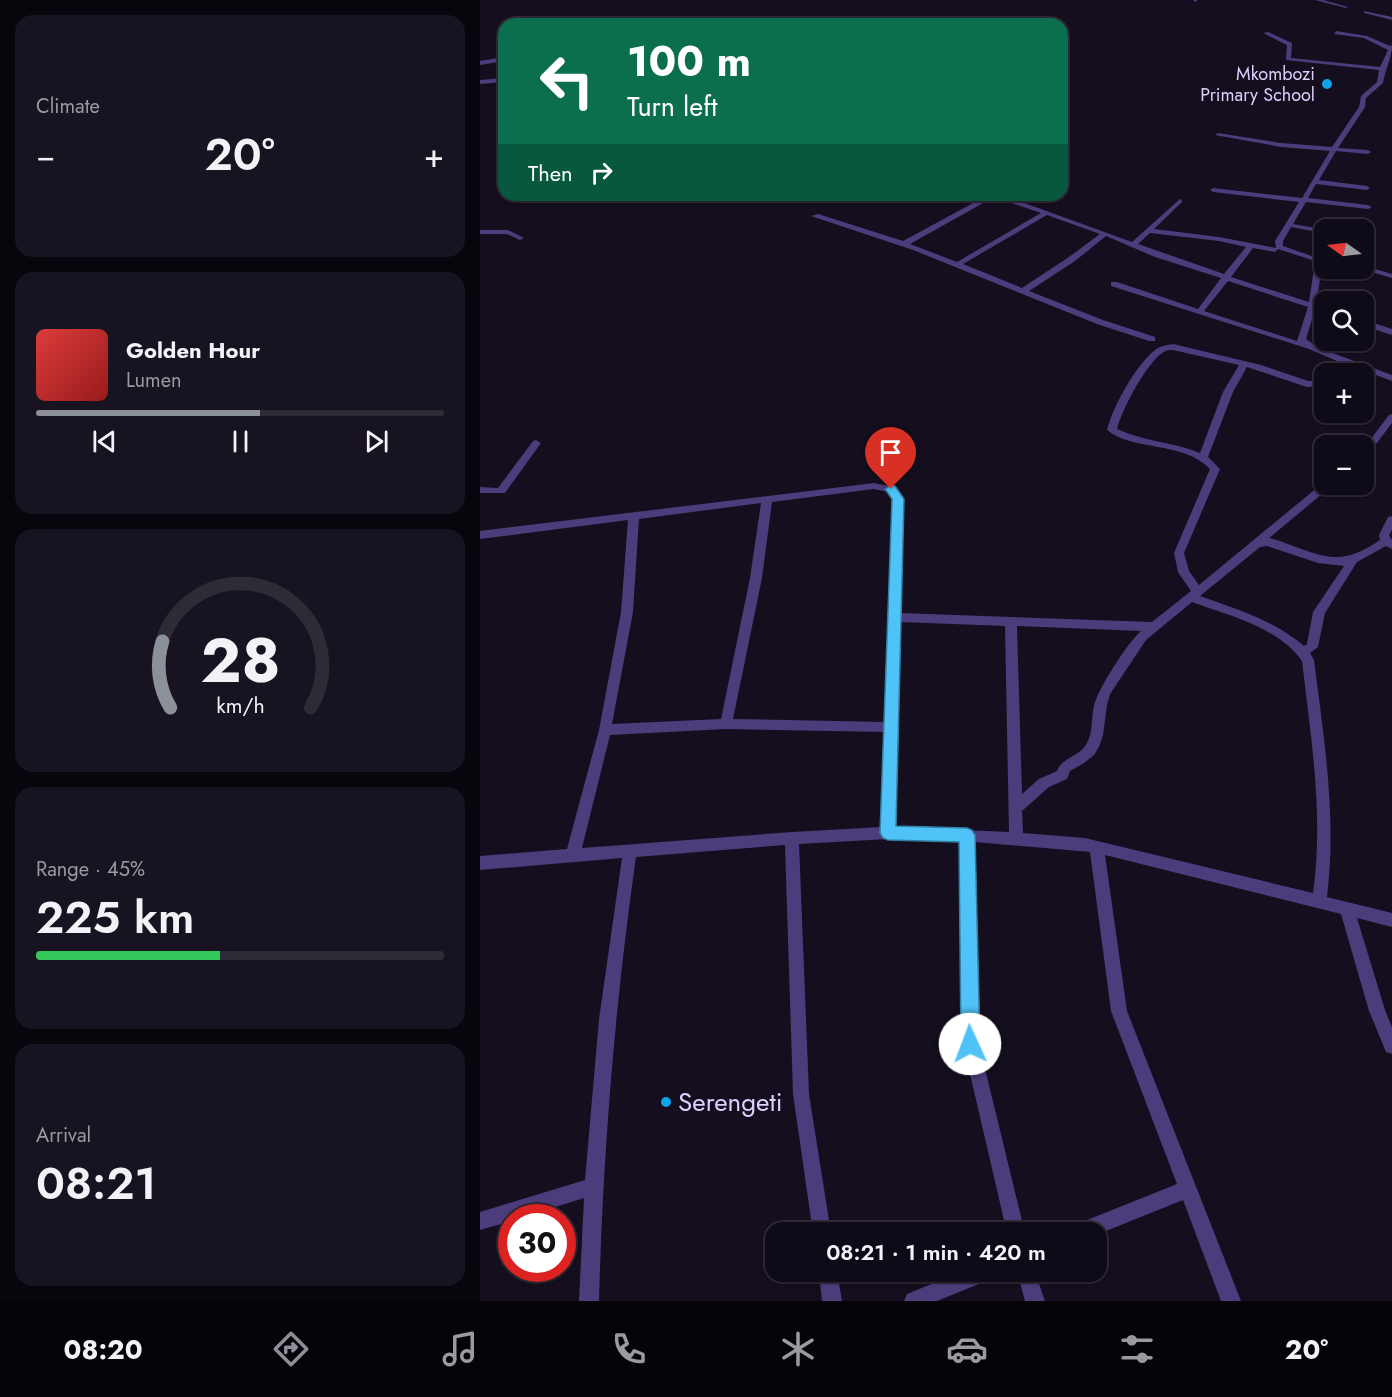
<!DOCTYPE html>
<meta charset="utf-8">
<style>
:root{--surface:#0f0a17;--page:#181320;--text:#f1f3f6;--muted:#9b9aa1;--line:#2f2b36;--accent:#8c9099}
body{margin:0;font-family:Jost,sans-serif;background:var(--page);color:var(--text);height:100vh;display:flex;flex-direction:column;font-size:22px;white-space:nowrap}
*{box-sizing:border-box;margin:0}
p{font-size:20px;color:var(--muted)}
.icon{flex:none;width:33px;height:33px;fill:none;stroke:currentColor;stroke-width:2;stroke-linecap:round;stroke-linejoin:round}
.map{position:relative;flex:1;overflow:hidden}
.drawer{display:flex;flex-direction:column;gap:15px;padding:15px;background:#08060d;width:480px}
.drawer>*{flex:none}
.hud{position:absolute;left:18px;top:18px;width:570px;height:183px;border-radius:18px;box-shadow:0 2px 4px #0004,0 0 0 2px var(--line);background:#0b6e4f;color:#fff;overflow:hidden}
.needle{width:39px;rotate:284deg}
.fabs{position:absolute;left:834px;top:219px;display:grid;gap:12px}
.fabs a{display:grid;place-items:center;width:60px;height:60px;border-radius:12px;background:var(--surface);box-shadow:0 2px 4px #0004,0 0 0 2px var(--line);font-size:30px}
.speed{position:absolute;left:18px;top:1204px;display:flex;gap:12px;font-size:30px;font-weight:700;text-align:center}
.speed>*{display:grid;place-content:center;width:78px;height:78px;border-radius:50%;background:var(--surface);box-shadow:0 2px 4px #0004,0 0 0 2px var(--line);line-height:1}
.speed .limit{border:9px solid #d22;background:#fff;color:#111}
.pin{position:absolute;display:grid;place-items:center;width:51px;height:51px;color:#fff;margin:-62px -26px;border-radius:50% 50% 50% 0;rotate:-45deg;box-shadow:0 0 6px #0007}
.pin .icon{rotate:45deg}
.me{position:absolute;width:66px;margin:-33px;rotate:358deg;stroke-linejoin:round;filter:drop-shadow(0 0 4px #0008)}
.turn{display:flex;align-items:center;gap:21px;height:126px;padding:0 30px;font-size:27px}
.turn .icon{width:78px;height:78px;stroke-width:2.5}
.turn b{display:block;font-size:42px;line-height:51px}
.then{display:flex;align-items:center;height:57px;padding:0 30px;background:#0003;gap:12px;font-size:22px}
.big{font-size:45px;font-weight:600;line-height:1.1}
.drawer .widget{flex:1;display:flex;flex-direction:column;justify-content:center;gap:9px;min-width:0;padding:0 21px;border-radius:18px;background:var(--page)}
.drawer .dial{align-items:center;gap:0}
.dial svg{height:156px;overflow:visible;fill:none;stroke:var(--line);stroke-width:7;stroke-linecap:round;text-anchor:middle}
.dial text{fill:var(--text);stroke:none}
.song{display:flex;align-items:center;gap:18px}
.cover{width:72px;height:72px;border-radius:9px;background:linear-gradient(135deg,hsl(0 70% 55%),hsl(0 70% 35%))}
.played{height:6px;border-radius:3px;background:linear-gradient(90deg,var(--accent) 55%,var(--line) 55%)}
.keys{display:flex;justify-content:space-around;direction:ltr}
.heat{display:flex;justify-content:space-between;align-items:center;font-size:33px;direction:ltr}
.charge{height:9px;border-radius:4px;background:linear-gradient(90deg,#34c759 45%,var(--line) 0)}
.trip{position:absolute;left:285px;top:1222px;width:342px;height:60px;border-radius:18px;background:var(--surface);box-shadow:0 2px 4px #0004,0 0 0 2px var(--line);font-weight:600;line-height:60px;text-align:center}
.tabs{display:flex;height:96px;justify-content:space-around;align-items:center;background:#060409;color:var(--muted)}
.tabs .icon{width:42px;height:42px}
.tabs .current{color:var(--accent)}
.tabs b{font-size:27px;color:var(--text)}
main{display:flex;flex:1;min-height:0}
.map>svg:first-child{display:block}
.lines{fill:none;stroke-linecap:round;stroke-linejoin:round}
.minor{fill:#4c3c7b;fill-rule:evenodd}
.route{fill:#4fc3f7;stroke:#337fa1;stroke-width:1.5}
.poi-dot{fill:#0fa4e8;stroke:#140e1f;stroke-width:2}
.labels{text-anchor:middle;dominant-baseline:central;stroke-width:6;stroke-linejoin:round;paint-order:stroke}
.far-poi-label{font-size:18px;fill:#decffc;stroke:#140e1f;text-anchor:end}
.near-poi-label{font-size:26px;fill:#decffc;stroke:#140e1f;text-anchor:start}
</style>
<main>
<section class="drawer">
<div class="widget"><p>Climate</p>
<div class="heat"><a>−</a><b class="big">20°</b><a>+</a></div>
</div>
<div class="widget">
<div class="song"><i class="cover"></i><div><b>Golden Hour</b><p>Lumen</p></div></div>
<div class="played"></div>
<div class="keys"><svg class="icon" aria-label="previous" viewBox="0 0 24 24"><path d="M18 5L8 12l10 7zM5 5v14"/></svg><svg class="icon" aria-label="pause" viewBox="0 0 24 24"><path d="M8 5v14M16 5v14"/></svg><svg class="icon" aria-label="next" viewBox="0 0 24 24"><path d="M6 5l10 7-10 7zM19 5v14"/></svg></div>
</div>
<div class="widget dial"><svg viewBox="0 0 100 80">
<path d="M14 69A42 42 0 1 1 86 69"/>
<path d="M14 69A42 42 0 0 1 10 35" stroke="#8c9099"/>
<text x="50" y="56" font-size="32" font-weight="700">28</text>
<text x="50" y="72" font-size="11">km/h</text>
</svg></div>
<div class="widget"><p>Range · 45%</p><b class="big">225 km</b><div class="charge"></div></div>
<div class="widget"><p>Arrival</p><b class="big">08:21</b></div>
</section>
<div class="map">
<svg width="912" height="1301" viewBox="0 0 912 1301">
<rect width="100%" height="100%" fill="#140e1f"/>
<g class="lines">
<g class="minor">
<path d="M713,0H717V1L715,2Z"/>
<path d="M835,0H843L868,7L866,8Z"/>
<path d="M884,11L912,17V20L884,13Z"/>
<path d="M856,31L887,36L910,46L912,45C912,58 905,70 903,83L886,98L885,107L858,148L888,150L891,152L888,154L856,151L839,180L887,186L890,188L887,190L836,184L828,198L888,205L892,207L888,209L826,202L813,224L847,230H844V233L811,227L803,241V246L843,260L836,305L844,307V312L835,310L826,339L839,348L912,375V381L864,363L859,374H850L857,361L829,349L631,286V282H637L718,309L741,278L675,257L626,236L595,261L549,291L623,320L675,337V341H669L617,324L433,250L331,216L338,214L423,241L508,195H522L652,242L700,199L702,200V202L674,229L739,237L796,248L795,241L819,202L733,192L730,190L733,188L822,198L850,151L801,147L735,135L738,133L801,143L852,147L879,107L881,96L897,82L899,70L806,60L807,45L783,33L788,32L812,43L811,58L900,67L908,50L884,38L854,34ZM514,197L561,213L477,262L430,244ZM567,215L620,234L589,257L542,288L483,264ZM670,233L739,241L766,247L744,274L658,244ZM773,248L795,252L798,249L835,261L829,302L751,277ZM748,281L828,307L817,341L724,311Z"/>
<path d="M24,57V61L0,65V61Z"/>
<path d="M24,78V82L0,84V80Z"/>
<path d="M0,230H28L44,238L40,240L27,234H0Z"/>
<path d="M884,237L895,238L896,240L892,242L884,241Z"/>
<path d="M884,266L912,274V278L878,268H884Z"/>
<path d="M884,320L912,329V335L884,326Z"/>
<path d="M693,344L781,365L828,381L844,380V386L827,387L767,367L753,392L728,457L740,469L704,553L709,571L719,585L844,482V484H854L789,538C799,540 807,544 816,547C853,561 867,562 900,540L899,535L908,517L912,516V530L909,535L912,540V549L906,546L877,562L845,613L838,647L830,653L834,660C844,739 857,818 847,897L912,913V927L877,918L905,1010L912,1027V1054L906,1052L889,1011L861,914L625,855L647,1011L761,1301H741L703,1200L616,1235V1233H590L592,1226L697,1184L631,1011L610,852L494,842L499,1044L545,1233H527L483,1044L480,841L408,839L319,844L329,1094L351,1233H333L313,1094L305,845L156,857C135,1004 123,1152 119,1301H99L104,1198L40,1218H32V1221L0,1230V1212L105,1180L119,1019L142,858L0,870V856L87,849L119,730L141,612L148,520L0,539V531L394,483L415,487L423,499L420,613L672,622L711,591L698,572L694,553L730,469C704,441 651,451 627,430C633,406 656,365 675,350C680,346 687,345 693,344ZM693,350L759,365L743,392L720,453C693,442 662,441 637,429C641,411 668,360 684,352C686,350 690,350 693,350ZM394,489L408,492L413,499L405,722L253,719L282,578L292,502ZM281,503L270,578L241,719L132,724L153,612L159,519ZM787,546L838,563L864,566L833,612L827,644L824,646C794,620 756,609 720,596L780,547ZM712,602C750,616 798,627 822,661C831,738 844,816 833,893L605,838L543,833L542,811L569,787L587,779L590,771L604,763L614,755L619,747L623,735L627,705L630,694L666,640ZM420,622L525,626L529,832L415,827ZM537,626L661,631C648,642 617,690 614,706C611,718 613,733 607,743C600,757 582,757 577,771L559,779L542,794ZM246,729L405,732L401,827L312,832L102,848L130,735Z"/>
<path d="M912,414V423L887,456L884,457V448L909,415Z"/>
<path d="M56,440L61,443L25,493H0V487L18,488L53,441Z"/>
<path d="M339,1272H357L362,1301H342Z"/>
<path d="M481,1272H513L511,1279L457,1301H424L427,1294Z"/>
<path d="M537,1272H555L565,1301H545Z"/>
</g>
</g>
<path class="route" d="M411,485L415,486L424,499L416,826L487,828L492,830L495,835L500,1044L497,1051L490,1054L484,1051L481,1044L479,842L408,840L403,838L400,833L412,499L405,489Z"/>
<g class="poi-dot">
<circle cx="847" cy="84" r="6"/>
<circle cx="186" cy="1102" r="6"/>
</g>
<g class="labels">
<g class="far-poi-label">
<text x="835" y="74">Mkombozi<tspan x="835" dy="21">Primary School</tspan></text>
</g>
<g class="near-poi-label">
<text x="198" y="1102">Serengeti</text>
</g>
</g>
</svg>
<div class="fabs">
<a><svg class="needle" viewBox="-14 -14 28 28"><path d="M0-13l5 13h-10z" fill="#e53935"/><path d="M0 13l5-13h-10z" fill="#9b9aa1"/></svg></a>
<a><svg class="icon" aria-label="search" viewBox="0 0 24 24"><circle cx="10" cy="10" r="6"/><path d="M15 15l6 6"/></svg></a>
<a>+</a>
<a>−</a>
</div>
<div class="speed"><div class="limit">30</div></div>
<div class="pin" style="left:411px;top:489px;background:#d93025"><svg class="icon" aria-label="arrive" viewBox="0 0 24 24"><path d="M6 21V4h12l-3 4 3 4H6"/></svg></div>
<svg class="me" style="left:490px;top:1044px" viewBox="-20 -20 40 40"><circle r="19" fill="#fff"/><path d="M0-13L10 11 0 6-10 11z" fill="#4fc3f7"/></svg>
<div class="trip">08:21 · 1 min · 420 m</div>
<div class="hud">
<div class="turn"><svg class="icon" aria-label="left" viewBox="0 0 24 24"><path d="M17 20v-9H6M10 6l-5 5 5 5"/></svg><div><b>100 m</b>Turn left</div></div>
<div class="then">Then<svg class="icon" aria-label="right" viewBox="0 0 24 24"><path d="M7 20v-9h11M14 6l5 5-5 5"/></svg></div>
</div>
</div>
</main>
<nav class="tabs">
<b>08:20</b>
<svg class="icon current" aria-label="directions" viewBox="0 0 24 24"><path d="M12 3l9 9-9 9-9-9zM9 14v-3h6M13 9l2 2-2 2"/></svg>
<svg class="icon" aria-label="music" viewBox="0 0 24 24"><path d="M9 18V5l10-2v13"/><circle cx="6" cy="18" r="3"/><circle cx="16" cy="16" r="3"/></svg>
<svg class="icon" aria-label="phone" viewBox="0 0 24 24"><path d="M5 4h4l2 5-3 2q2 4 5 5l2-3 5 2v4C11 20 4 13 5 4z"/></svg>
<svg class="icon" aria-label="climate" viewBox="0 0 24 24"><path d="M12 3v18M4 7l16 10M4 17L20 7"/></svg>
<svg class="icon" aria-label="car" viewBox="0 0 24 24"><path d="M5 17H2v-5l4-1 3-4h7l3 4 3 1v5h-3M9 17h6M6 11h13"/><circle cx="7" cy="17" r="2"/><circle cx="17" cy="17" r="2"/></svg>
<svg class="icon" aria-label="filters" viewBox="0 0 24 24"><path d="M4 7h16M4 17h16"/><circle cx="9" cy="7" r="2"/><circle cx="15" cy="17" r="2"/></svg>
<b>20°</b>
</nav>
